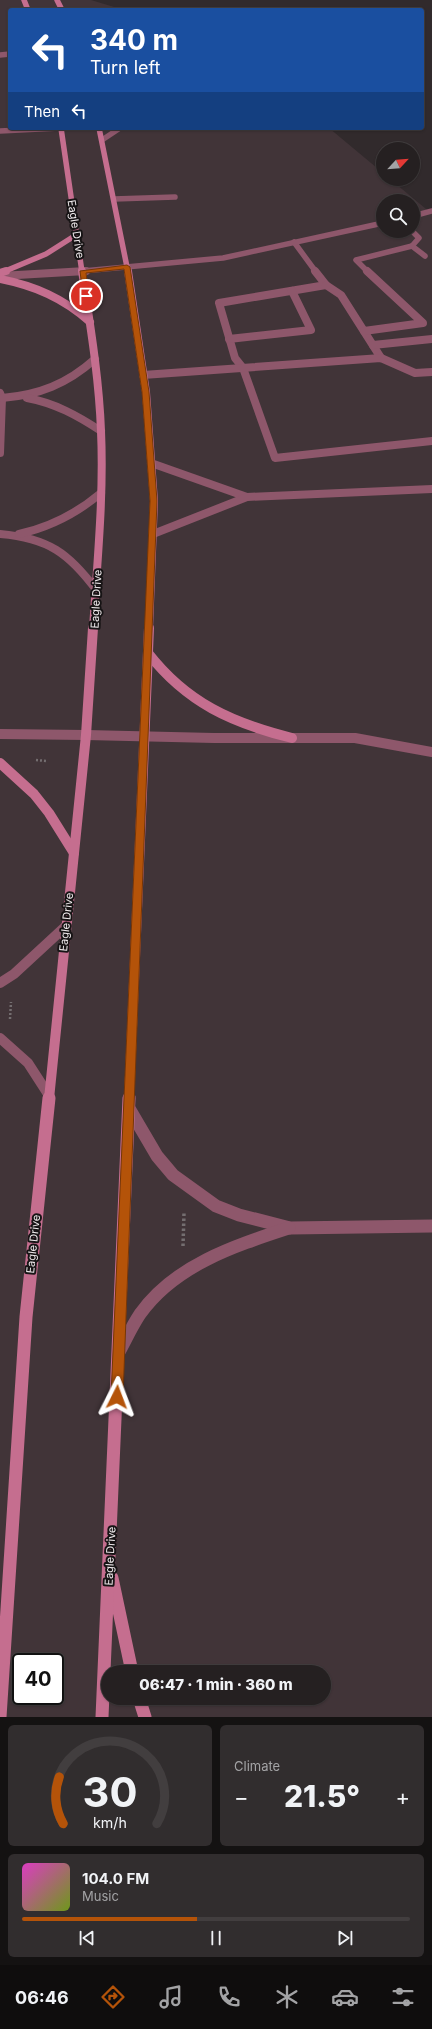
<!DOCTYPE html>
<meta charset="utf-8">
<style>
:root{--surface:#252021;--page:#312d2e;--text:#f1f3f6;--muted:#a3a3a5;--line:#423e3f;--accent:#b45309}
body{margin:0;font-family:Inter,sans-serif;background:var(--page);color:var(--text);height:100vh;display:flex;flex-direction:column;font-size:15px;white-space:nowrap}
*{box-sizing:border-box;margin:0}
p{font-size:13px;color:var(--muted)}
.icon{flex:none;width:22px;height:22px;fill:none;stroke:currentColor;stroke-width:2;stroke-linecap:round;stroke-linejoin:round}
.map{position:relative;height:1717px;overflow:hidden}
.drawer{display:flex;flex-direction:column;gap:8px;padding:8px;background:#141212;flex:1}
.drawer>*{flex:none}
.guide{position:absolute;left:8px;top:8px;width:416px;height:122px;border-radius:4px;box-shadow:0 1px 3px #0004,0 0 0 1px var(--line);background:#1a4fa0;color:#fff;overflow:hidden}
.needle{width:26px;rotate:64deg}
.buttons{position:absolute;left:376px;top:142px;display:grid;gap:8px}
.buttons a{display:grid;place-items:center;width:44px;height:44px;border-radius:50%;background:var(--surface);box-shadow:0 1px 3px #0004,0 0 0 1px var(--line);font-size:20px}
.speed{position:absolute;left:12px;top:1653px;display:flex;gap:8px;font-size:20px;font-weight:700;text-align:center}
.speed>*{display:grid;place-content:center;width:52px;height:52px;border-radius:50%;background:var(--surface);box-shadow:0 1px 3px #0004,0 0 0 1px var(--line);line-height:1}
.speed .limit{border:2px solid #111;border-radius:6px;background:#fff;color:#111}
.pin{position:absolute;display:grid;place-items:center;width:34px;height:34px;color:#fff;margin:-17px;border:2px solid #fff;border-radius:50%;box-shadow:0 1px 4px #0007}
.me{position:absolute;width:44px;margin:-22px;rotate:3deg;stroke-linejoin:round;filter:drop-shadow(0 0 3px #0008)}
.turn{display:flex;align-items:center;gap:14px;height:84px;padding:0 16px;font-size:18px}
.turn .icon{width:52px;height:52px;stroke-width:2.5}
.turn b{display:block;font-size:28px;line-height:34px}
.then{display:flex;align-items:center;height:38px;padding:0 16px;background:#0003;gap:8px;font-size:15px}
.big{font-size:30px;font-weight:800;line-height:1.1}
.drawer .widget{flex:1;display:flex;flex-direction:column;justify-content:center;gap:6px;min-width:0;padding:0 14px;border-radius:6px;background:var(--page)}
.drawer .dial{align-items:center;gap:0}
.dial svg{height:104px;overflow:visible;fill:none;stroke:var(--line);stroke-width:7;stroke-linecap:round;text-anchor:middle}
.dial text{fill:var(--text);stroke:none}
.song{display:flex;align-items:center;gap:12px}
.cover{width:48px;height:48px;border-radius:6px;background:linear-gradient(135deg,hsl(310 70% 55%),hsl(80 70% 35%))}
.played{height:4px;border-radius:2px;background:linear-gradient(90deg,var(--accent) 45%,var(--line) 45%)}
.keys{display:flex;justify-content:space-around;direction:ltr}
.heat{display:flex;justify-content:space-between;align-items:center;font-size:22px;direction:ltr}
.drawer .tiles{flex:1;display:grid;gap:8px;grid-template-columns:1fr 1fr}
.widget:last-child{grid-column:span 2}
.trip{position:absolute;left:101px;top:1665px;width:230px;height:40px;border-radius:20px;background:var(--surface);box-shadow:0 1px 3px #0004,0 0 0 1px var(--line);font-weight:800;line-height:40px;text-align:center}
.menu{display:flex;height:64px;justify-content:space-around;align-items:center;background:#0f0d0d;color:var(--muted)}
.menu .icon{width:28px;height:28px}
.menu .selected{color:var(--accent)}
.menu b{font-size:18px;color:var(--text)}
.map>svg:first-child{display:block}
.built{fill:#413438;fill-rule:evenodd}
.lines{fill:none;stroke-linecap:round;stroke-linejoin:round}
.path-far1{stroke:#746e70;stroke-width:2.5;stroke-dasharray:2 2;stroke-linecap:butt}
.path{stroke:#746e70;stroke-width:3.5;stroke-dasharray:2.5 2.5;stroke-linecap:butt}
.lane-far3{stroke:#8e576b;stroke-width:5.5}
.lane-far2{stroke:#8e576b;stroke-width:8}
.lane-far1{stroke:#8e576b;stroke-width:10}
.lane{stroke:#8e576b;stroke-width:13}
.street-far2{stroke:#8e576b;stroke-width:5.5}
.street-far1{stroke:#8e576b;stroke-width:8}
.street{stroke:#8e576b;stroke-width:10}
.secondary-far3{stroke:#c56e8f;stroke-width:5.5}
.secondary-far2{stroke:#c56e8f;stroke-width:8}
.secondary-far1{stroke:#c56e8f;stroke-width:10}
.secondary{stroke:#c56e8f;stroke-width:13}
.route{fill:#b45309;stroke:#753606}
.labels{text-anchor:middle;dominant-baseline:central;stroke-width:4;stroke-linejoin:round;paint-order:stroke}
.street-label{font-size:11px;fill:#f1ecee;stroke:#171415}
</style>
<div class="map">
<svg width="432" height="1717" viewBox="0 0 432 1717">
<rect width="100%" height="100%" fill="#312a2c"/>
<path class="built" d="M0,0H91L124,10H10V128H329L383,173V179H390L432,214V1717H0ZM383,201H413V231H383ZM21,1662H55V1696H21ZM108,1672H324V1698H108Z"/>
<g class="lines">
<g class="path-far1">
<path d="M36,760L46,761"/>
<path d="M10,1019L11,1002"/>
</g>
<path class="path" d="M183,1246L184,1213"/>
<g class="lane-far3">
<path d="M0,55L10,54"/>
<path d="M0,131L60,128"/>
<path d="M102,140L120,128"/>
<path d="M114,199L175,197"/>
<path d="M294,242L316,272"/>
<path d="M412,246L425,256"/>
<path d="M368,272L356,260L412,246L419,238L412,231"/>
</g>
<g class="lane-far2">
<path d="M315,271L326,285L219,303L235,358L243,368L275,458L432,441"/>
<path d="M326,285L341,295L381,358"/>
<path d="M364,331L423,323L367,271"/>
<path d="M229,339L311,330L292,291"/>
<path d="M373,345L432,339"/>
<path d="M143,375L381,358L415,373L432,372"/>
<path d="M0,393L2,398L0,453"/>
<path d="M2,398C39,395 67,384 95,359"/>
<path d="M27,398C55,403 78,416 101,431"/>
<path d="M151,463L247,497"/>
<path d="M0,534C48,538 69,553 97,591"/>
<path d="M19,534C51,527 76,514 101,493"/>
<path d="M153,534L247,497L432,489"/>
</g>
<g class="lane-far1">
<path d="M86,735L214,738H355L432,752"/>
<path d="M0,983L14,974L66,926"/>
<path d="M0,1038L28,1063L48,1094"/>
</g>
<g class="lane">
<path d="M130,1110L157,1156L173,1175L216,1206L239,1215L290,1228L432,1226"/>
<path d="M119,1352C126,1339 132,1326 140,1314C175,1265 234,1246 289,1228"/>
</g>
<g class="street-far2">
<path d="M413,216L432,211"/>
<path d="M72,272L223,258L383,223"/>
</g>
<path class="street-far1" d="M0,276L86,271"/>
<path class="street" d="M0,734L86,735"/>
<g class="secondary-far3">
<path d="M24,0L28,10"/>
<path d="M57,0L62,10"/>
<path d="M61,128L82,272"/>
<path d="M99,128L128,272"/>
<path d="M3,272L46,254L76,235"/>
</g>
<g class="secondary-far2">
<path d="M82,271C90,324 99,377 101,431C104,497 97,563 93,629"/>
<path d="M128,271L146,392L154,501L149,629"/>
<path d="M0,273L6,271"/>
<path d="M0,279C35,286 63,298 90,322"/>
</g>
<g class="secondary-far1">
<path d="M148,653C187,703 232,723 292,738"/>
<path d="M0,763L34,794L49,813L74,853"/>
<path d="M49,1099L86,735L93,628"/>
<path d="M129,1099L149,628"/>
</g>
<g class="secondary">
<path d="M112,1578L132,1672"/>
<path d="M139,1698L145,1717"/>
<path d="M0,1717L26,1317L49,1098"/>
<path d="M102,1717L129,1098"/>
</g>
</g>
<path class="route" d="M127,265L130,267L149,392L157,501L123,1397L122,1401L117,1403L113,1401L111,1397L150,501L142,392L124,269L86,273L89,296L86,298L83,296L80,271Z"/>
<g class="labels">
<g class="street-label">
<text transform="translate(76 229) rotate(81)">Eagle Drive</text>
<text transform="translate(96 599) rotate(-87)">Eagle Drive</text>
<text transform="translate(66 922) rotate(-84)">Eagle Drive</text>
<text transform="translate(33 1244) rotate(-84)">Eagle Drive</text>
<text transform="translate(110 1556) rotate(-87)">Eagle Drive</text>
</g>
</g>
</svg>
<div class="buttons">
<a><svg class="needle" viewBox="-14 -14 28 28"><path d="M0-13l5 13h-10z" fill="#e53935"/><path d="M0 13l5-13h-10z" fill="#a3a3a5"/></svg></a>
<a><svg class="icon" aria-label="search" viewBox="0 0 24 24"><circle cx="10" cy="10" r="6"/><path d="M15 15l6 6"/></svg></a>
</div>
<div class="speed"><div class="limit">40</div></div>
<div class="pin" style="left:86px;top:296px;background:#d93025"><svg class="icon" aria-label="arrive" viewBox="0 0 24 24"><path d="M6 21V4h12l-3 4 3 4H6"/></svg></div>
<svg class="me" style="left:117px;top:1397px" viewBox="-20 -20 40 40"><path d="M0-17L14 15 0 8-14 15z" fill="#b45309" stroke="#fff" stroke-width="4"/></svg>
<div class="trip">06:47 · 1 min · 360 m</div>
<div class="guide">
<div class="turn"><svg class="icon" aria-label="left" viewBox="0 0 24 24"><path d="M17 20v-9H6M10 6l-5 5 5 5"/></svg><div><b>340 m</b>Turn left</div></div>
<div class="then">Then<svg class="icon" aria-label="left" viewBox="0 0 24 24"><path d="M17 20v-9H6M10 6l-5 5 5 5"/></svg></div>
</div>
</div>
<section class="drawer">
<div class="tiles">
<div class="widget dial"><svg viewBox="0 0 100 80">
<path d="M14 69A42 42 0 1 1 86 69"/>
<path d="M14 69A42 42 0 0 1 11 33" stroke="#b45309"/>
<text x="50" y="56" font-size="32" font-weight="700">30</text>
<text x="50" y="72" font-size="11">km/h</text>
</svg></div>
<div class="widget"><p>Climate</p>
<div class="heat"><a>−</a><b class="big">21.5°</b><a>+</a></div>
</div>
<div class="widget">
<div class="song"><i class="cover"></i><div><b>104.0 FM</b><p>Music</p></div></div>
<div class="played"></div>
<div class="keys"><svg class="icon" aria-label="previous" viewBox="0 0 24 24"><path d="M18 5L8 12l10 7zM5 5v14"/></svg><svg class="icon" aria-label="pause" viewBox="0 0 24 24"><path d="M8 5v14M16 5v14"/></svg><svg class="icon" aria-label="next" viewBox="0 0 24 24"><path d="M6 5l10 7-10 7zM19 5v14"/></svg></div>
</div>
</div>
</section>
<nav class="menu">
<b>06:46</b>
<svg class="icon selected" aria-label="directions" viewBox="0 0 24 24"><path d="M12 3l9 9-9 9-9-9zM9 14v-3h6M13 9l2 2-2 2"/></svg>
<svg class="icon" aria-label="music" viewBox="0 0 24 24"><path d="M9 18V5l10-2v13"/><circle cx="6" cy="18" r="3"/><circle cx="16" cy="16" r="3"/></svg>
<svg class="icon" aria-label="phone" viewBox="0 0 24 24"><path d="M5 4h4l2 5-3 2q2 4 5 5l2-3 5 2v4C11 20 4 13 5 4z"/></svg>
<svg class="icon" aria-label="climate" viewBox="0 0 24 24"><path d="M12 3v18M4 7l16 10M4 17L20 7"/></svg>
<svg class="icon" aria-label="car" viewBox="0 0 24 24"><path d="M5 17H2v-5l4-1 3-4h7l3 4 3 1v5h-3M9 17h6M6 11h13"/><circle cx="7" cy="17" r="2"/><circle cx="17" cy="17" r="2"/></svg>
<svg class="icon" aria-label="filters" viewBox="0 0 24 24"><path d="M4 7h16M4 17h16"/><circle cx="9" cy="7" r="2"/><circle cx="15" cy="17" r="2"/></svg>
</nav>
